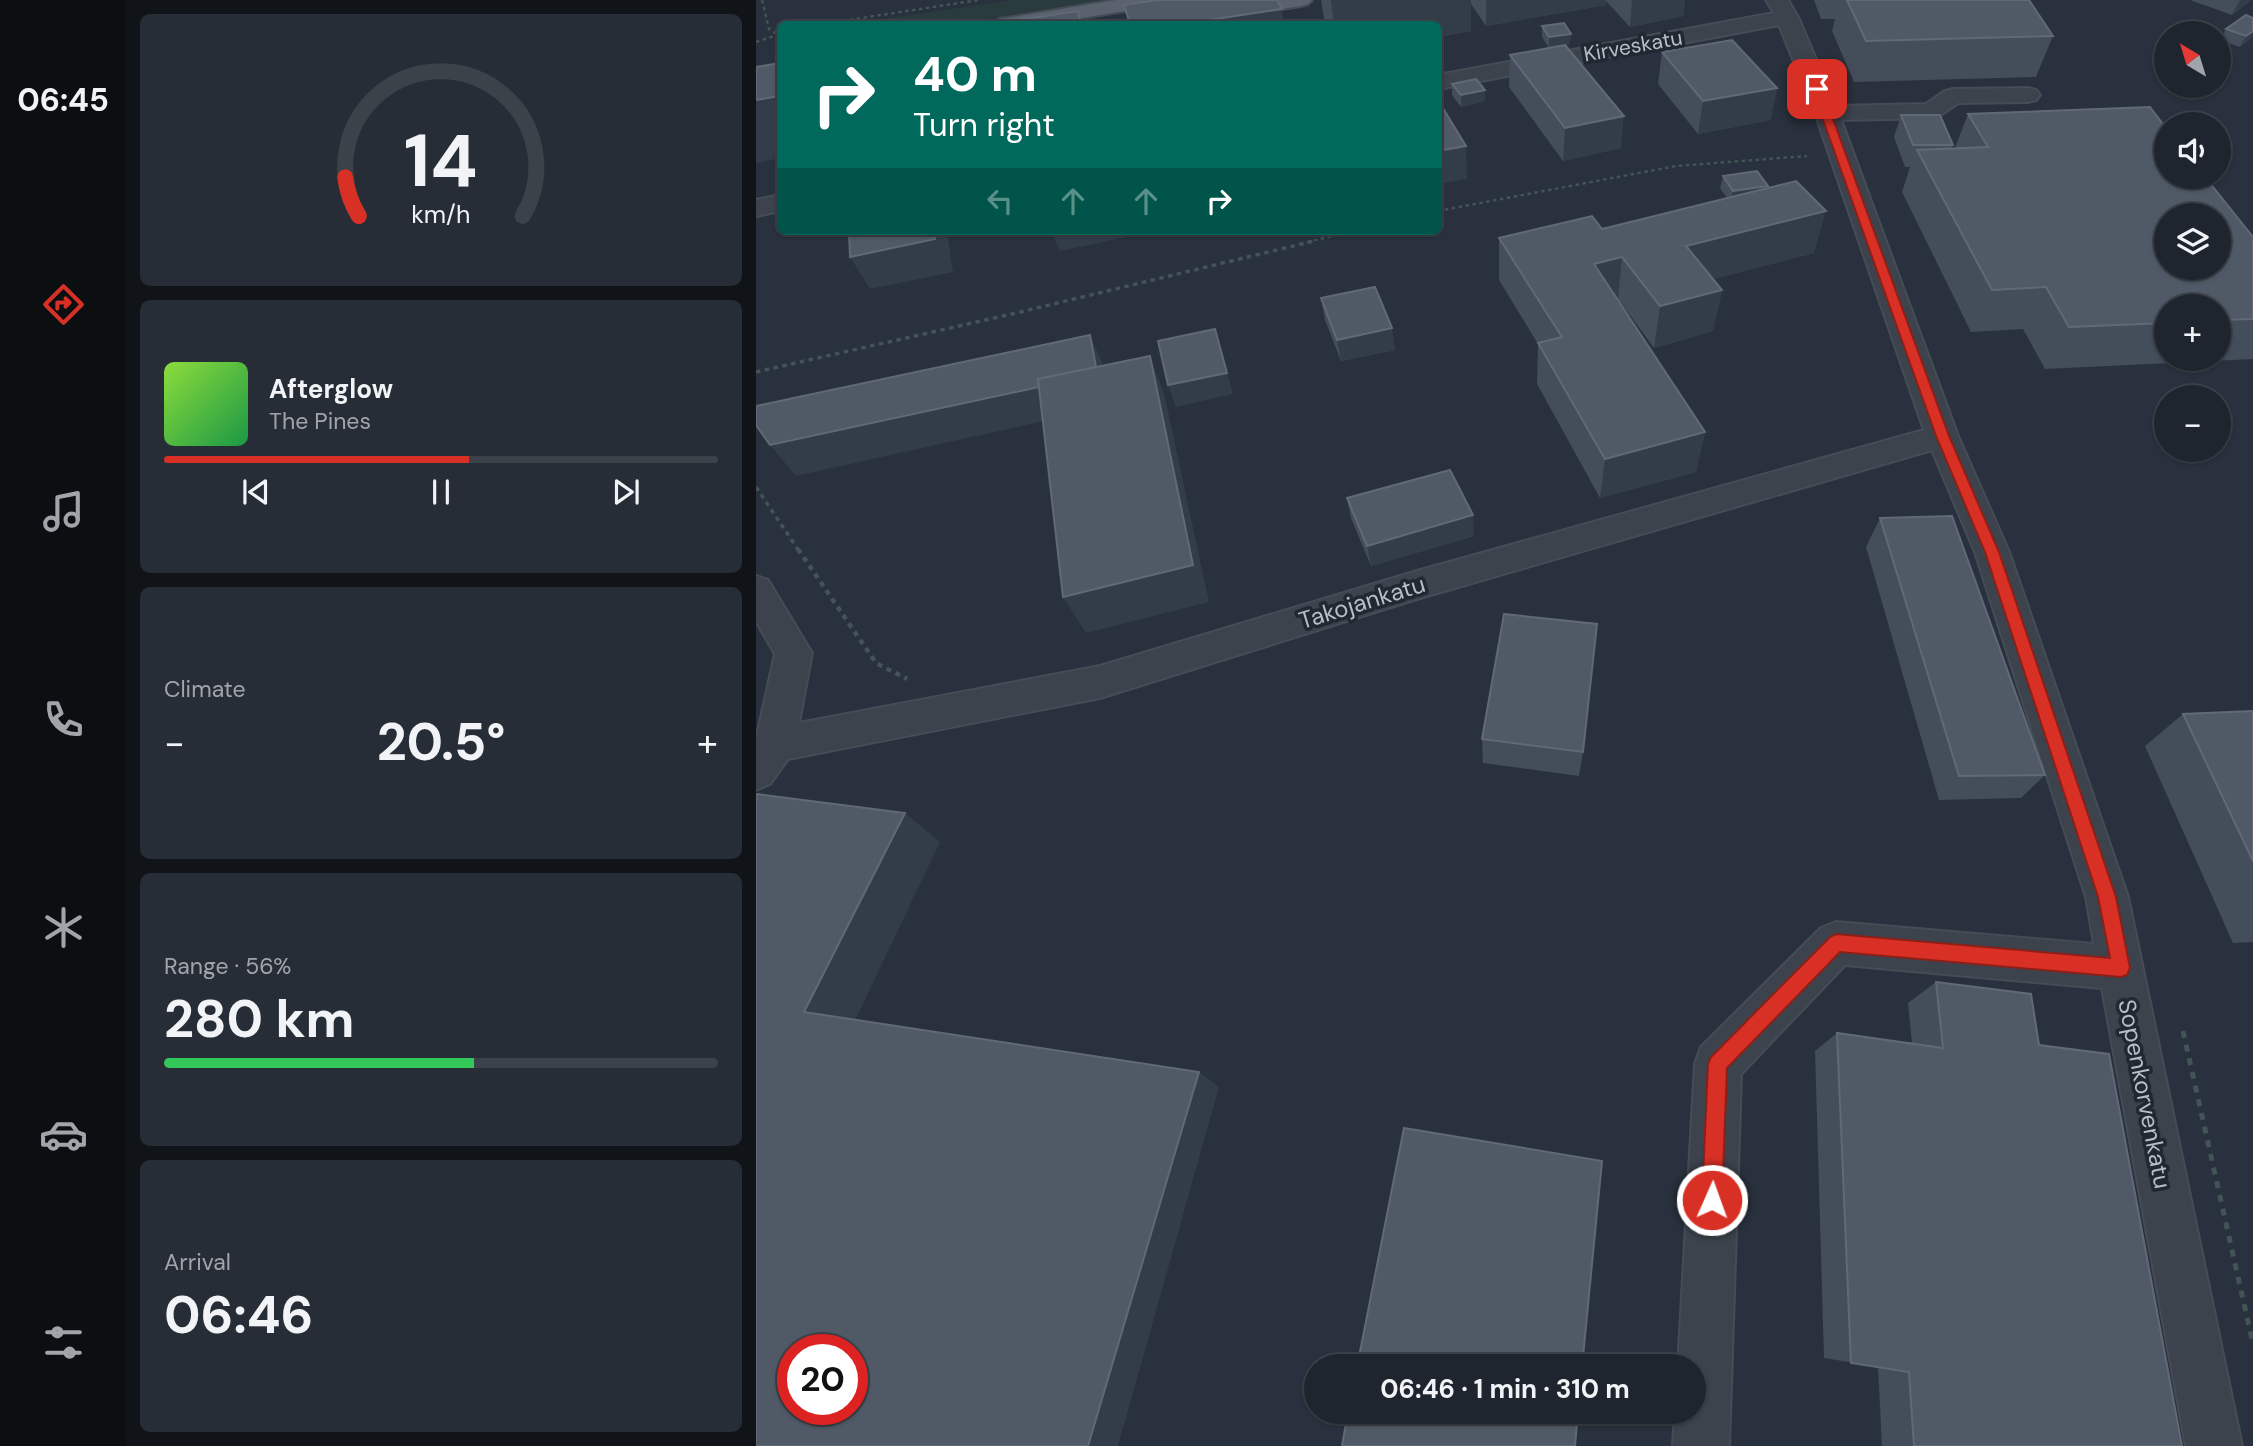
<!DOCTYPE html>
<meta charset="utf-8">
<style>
:root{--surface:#1e252e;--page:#262d36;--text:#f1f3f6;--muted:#a1a5aa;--line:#3c424a;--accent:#d93025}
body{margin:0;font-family:"DM Sans",sans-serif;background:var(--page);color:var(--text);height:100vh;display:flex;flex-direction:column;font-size:26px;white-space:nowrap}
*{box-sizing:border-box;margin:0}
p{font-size:23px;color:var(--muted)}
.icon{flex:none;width:38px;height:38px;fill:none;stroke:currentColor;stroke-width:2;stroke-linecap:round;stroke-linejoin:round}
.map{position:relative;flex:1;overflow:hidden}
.details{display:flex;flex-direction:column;gap:14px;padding:14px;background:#101419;width:630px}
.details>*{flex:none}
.guide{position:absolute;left:21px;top:21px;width:665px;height:214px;border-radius:10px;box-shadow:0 2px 5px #0004,0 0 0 2px var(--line);background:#00695c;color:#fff;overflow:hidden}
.needle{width:46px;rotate:322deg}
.controls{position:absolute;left:1398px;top:21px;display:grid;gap:14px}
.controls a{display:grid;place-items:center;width:77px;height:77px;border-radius:50%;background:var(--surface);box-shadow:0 2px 5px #0004,0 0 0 2px var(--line);font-size:35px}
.speed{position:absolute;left:21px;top:1334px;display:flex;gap:14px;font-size:35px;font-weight:700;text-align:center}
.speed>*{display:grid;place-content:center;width:91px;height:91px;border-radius:50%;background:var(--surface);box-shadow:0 2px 5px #0004,0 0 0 2px var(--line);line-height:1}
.speed .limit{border:10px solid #d22;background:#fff;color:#111}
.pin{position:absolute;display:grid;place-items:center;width:60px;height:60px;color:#fff;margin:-30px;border-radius:14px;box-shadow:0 4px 10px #0006}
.me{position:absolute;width:77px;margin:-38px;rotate:2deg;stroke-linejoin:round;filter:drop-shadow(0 0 5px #0008)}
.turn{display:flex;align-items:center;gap:24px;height:147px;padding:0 21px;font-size:32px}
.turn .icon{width:91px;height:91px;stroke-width:2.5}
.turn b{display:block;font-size:49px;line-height:60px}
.lanes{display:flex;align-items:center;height:66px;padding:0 21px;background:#0003;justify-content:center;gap:35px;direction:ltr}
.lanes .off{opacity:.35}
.big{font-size:52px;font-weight:700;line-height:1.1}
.details .card{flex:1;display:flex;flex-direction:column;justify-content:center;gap:10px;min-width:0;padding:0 24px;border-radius:10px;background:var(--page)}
.details .dial{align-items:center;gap:0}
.dial svg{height:182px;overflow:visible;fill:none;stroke:var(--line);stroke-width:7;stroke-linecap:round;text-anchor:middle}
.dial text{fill:var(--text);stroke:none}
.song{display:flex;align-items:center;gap:21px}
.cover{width:84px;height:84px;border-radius:10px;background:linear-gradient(135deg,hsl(90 70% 55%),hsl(140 70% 35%))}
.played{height:7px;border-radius:4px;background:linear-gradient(90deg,var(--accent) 55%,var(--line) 55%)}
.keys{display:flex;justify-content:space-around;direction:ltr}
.heat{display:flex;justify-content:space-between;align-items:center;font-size:38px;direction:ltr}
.charge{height:10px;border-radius:5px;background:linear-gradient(90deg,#34c759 56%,var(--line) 0)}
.trip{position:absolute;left:548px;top:1354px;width:402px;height:70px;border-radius:35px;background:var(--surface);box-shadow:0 2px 5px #0004,0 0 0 2px var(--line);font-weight:700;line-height:70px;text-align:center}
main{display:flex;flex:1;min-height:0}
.tab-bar{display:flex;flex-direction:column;width:126px;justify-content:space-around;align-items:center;background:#0c0f12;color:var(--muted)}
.tab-bar .icon{width:49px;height:49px}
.tab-bar .current{color:var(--accent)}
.tab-bar b{font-size:32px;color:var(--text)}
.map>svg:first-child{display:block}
.green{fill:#2a3b3e}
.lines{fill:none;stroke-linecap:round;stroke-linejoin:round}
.minor-casing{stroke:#454c56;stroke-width:4}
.major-casing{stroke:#454c56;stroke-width:4}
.path-far3{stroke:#435456;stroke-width:2.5;stroke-dasharray:3.5 3.5;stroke-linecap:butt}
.path-far2{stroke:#435456;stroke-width:3.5;stroke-dasharray:4.5 4.5;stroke-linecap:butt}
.path-far1{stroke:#435456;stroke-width:4.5;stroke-dasharray:5 5;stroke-linecap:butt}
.path{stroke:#435456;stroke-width:5;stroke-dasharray:7 7;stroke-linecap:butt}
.minor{fill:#3c434d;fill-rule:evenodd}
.major{fill:#5a626d;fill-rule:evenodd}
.wall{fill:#444d5a;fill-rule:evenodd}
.shaded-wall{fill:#333d4a}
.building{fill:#505a66;stroke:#606975;stroke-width:2;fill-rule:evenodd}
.route{fill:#d93025;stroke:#8d1f18;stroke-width:2}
.labels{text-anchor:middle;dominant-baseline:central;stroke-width:7;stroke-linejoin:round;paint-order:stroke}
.far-street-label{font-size:21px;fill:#b8bec8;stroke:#212832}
.street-label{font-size:24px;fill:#b8bec8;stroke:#212832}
</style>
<main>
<nav class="tab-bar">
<b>06:45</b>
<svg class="icon current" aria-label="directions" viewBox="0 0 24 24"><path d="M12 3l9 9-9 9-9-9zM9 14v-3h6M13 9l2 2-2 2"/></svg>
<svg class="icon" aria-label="music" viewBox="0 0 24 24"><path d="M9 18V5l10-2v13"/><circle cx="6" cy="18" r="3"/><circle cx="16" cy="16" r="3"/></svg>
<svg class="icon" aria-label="phone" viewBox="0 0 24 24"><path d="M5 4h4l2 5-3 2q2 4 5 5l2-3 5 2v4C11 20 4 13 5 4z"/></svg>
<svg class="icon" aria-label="climate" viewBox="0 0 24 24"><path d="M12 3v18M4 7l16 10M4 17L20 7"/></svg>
<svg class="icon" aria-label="car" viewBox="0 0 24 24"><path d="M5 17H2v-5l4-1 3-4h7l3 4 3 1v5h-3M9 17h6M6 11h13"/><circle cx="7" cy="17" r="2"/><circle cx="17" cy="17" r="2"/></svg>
<svg class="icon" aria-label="filters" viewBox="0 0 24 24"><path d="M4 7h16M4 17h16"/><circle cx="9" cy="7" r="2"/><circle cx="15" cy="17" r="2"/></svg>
</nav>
<section class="details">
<div class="card dial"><svg viewBox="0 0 100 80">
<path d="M14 69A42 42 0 1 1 86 69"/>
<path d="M14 69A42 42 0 0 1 8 52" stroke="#d93025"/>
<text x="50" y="56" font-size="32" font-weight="700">14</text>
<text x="50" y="72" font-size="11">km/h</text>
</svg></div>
<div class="card">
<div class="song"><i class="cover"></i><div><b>Afterglow</b><p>The Pines</p></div></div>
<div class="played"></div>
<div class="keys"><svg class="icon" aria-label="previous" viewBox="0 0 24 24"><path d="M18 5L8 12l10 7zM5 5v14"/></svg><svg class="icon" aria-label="pause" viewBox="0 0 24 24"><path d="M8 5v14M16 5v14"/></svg><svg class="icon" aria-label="next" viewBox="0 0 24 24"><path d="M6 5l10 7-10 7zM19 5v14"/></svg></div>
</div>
<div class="card"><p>Climate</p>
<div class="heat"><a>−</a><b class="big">20.5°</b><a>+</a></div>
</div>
<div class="card"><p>Range · 56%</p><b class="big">280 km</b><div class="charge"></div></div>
<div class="card"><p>Arrival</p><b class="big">06:46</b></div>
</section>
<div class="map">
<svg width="1497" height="1446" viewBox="0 0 1497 1446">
<rect width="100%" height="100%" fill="#28313d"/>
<path class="green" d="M257,0H355L199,24H93Z"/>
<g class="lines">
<defs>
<g id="minor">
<path d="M1010,0H1032L1042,17L1080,106L1170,104L1189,91L1197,89L1272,88L1280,90L1284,95L1280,100L1272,102L1202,103L1183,116L1175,118L1085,120L1202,436L1253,552L1372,897L1486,1446H1430L1346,988L1089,965L985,1074L973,1446H917L919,1412H938V1367H922L939,1064L945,1047L1065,928L1080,922L1338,944L1330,897L1219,552L1176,450L661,599L344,698L32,759L14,784L0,790V740L19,654L0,621V576L12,580L56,653L43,723L344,666L661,571L1168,430L1059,113L1023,25L682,89V75L1018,13Z"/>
<path d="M24,195V211L0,216V200Z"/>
</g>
<g id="major">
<path d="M360,0H411L407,4L400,6L288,24H240L243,19L251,18Z"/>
<path d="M505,0H556L552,4L545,6L432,24H384L387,19L395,18Z"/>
</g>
</defs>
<use href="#minor" class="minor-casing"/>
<use href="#major" class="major-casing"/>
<g class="path-far3">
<path d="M6,0L13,29L21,34"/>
<path d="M66,24L223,0"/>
<path d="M0,42L24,34"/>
<path d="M682,211L920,166L1051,156"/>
<path d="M551,242L598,231"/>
</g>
<g class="path-far2">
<path d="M0,372L256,314L558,241"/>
<path d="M0,487L43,551"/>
</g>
<path class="path-far1" d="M42,549L120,663L151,679"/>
<path class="path" d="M1427,1031L1497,1344"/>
<use href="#minor" class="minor"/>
<use href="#major" class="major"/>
</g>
<g class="wall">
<path d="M565,0H929L927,16L874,27L850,1V5L730,26L715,4V31L682,37V24H569Z"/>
<path d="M1058,0H1273L1297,36L1280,77L1098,82L1076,31L1079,19H1065Z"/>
<path d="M1434,0H1495L1476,15Z"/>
<path d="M1497,18V37L1484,47L1464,40L1470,29Z"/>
<path d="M786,26L814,45H810L865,148L807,161L753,87L754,55L793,48L786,37Z"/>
<path d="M906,52L1021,88L1014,120L942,134L902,84Z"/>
<path d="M696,84L729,101L705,107L696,95Z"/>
<path d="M1212,114L1497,237V359L1289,369L1267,329L1215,332L1146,192L1154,167H1149L1138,137L1145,115L1197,145L1196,148H1199ZM1410,306H1463V359H1410Z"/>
<path d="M967,176L1011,188L1058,253L957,279L966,290L957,331L898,348L862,299L949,432L940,472L844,498L781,384L782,344L743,280V238L846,229L971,198L964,188Z"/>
<path d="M565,298L639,350L585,361L569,320Z"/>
<path d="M591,498L718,536L615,566L595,518Z"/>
<path d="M1124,518L1289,775L1265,798L1183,800L1110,547Z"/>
<path d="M1497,711V942L1477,943L1389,746L1427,714Z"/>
<path d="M726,739L827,752L823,776L727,763Z"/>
<path d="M1180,982L1283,1045L1426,1446H1126L1122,1367L1068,1358L1059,1051L1081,1033L1156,1043L1152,1003Z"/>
</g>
<g class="shaded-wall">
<path d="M575,0H715V31L682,37V24H578Z"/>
<path d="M730,0H850V5L730,26Z"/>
<path d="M876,0H929L927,16L874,27Z"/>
<path d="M1484,0H1495L1476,15Z"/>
<path d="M526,9L528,24H426Z"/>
<path d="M1497,31V37L1484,47L1490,36Z"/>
<path d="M815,34L814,45L793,48V37Z"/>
<path d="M1021,88L1014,120L942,134L947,101Z"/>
<path d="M729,90V101L705,107V95Z"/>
<path d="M24,96V158L0,163V100Z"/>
<path d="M868,116L865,148L807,161L809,128Z"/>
<path d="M710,146L711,179L682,184V151Z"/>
<path d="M1012,186L1009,197L974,203L977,191Z"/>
<path d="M1070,211L1058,253L922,288L930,246Z"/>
<path d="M178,231H191L197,272L114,289L94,257Z"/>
<path d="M295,231H379L381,235L304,251Z"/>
<path d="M866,257L862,299L838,264Z"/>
<path d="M966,290L957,331L898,348L904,306Z"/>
<path d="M636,328L639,350L585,361L581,340Z"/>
<path d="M459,329L477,394L420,407L412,385Z"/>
<path d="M334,335L348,367L356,406L40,476L14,445Z"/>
<path d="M394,356L409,397L453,602L330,633L307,597Z"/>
<path d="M949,432L940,472L844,498L849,459Z"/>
<path d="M717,515L718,536L615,566L611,546Z"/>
<path d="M149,813L184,842L94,1031L48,1012Z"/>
<path d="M443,1072L463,1087L362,1446H332Z"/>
</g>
<g class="building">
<path d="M401,0H521L526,9L426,24H374L368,5Z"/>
<path d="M1091,0H1273L1297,36L1110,41Z"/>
<path d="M322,11L325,24H236Z"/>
<path d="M1490,15L1497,18V31L1490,36L1470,29Z"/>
<path d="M808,23L815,34L793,37L786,26Z"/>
<path d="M976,40L1021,88L947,101L906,52Z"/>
<path d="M809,45L868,116L809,128L754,55Z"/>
<path d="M24,63V96L0,100V67Z"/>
<path d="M720,79L729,90L705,95L696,84Z"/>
<path d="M682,100L710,146L682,151Z"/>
<path d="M1394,107L1410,128V177H1449L1497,237V319L1463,320V306H1410V323L1313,327L1290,287L1236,290L1161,150L1232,147L1212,114ZM1410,215H1463V268H1410Z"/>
<path d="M1145,115H1184L1197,145H1157Z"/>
<path d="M1001,171L1012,186L977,191L967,176Z"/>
<path d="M1040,181L1070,211L930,246L966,290L904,306L866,257L838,264L949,432L849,459L782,343L806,337L743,238L836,216L846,229Z"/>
<path d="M93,231H178L179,239L94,257Z"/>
<path d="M619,287L636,328L581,340L565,298Z"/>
<path d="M459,329L471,373L412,385L402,341Z"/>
<path d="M334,335L340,367L282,379L283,387L14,445L0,425V406Z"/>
<path d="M394,356L437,565L307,597L282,379Z"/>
<path d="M694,470L717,515L611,546L591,498Z"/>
<path d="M1196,516L1289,775L1203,776L1124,518Z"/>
<path d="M748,614L841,624L827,752L726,739Z"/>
<path d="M1497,711V861L1427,714Z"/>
<path d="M1,794L149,813L48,1012L443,1072L332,1446H0V795ZM37,1349H96V1409H37Z"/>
<path d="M1180,982L1275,994L1283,1045L1353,1054L1426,1446H1158L1153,1372L1095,1363L1081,1033L1187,1048Z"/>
<path d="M648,1128L846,1161L826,1367H601Z"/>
<path d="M592,1412H822L819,1446H586Z"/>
</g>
<path class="route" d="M1061,86L1066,89L1193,436L1243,552L1360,897L1374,968L1371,975L1365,977L1084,952L971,1068L966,1200L963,1207L956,1210L949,1207L946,1200L952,1064L955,1057L1074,937L1080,934L1354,958L1342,897L1229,552L1180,436L1056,89Z"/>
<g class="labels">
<g class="far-street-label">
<text transform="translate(877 46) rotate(-10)">Kirveskatu</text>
</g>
<g class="street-label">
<text transform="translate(606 602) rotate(-17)">Takojankatu</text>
<text transform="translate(1389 1094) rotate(79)">Sopenkorvenkatu</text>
</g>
</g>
</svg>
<div class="controls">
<a><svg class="needle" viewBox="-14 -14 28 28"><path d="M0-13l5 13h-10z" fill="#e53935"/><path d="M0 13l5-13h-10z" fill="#a1a5aa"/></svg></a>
<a><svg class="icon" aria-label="sound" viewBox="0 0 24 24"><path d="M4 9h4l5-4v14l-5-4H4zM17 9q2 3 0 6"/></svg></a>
<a><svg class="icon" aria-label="layers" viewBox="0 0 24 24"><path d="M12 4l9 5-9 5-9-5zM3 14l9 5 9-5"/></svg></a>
<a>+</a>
<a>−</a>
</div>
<div class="speed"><div class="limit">20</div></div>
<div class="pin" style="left:1061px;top:89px;background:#d93025"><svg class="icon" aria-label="arrive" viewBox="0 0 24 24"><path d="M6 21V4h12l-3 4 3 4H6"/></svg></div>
<svg class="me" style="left:956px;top:1200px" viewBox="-20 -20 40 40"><circle r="17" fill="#d93025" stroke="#fff" stroke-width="3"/><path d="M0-11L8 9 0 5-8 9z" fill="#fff"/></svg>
<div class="trip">06:46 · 1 min · 310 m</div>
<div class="guide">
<div class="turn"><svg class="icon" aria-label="right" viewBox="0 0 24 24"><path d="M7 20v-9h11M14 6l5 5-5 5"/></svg><div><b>40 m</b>Turn right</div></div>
<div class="lanes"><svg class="icon off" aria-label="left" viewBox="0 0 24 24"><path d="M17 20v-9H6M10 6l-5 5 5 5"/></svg><svg class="icon off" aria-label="ahead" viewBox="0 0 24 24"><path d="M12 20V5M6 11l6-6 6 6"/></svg><svg class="icon off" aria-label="ahead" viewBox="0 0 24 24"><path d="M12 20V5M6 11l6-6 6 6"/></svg><svg class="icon" aria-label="right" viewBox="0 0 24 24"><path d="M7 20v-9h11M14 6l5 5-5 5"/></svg></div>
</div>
</div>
</main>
